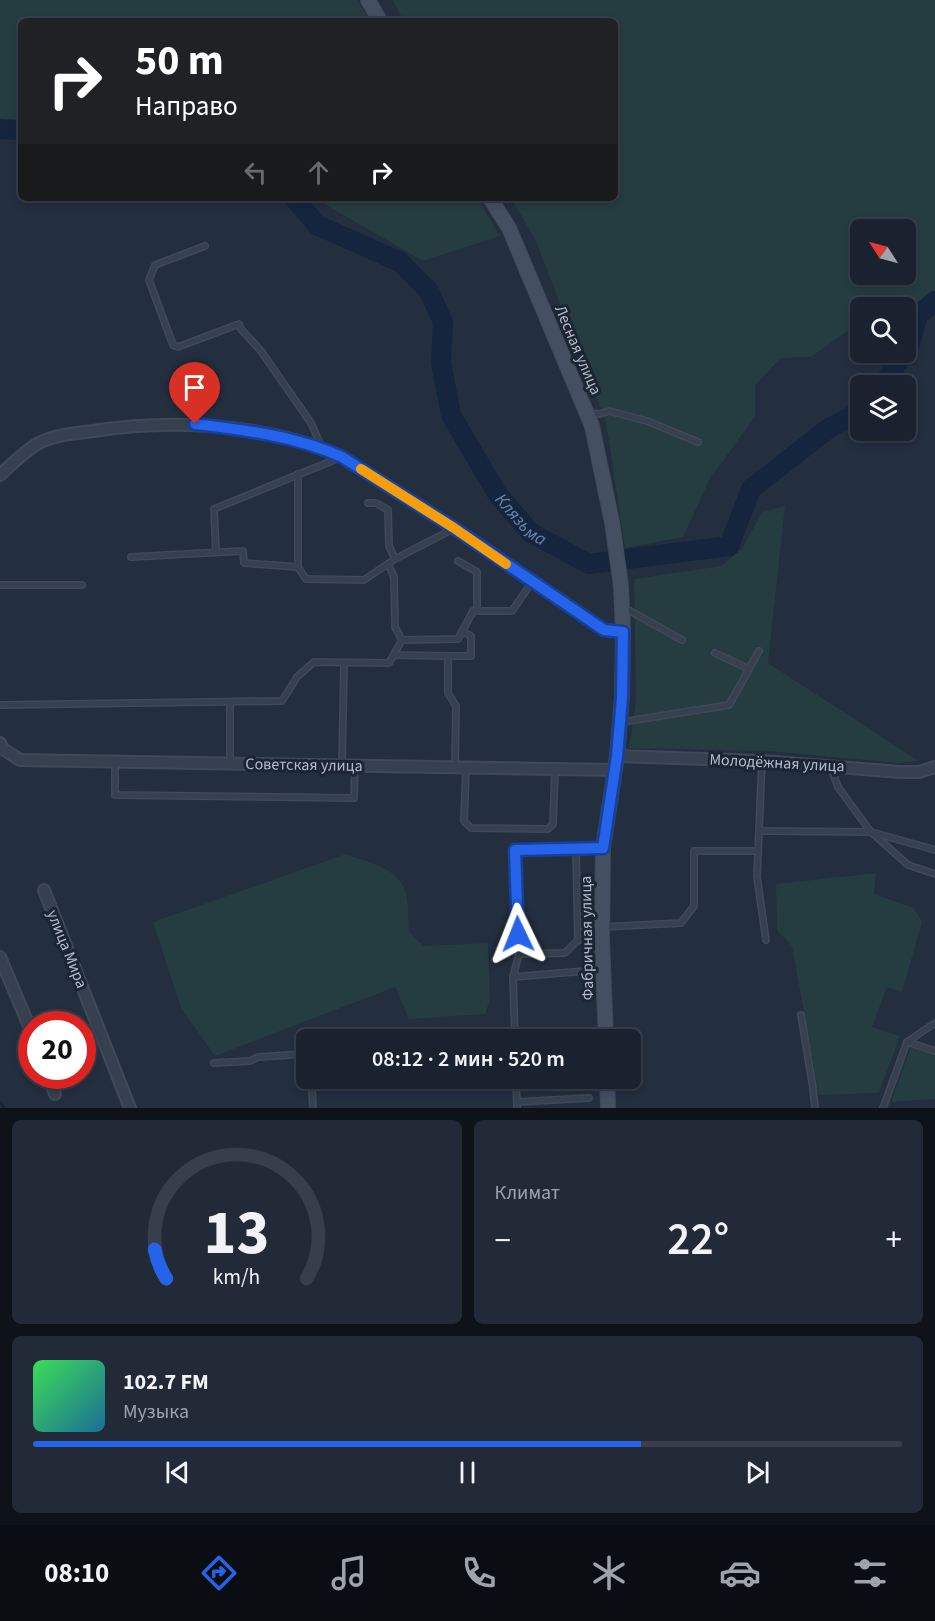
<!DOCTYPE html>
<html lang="ru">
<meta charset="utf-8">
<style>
:root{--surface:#1a222f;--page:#232a37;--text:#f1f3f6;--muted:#9fa4aa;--line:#383f4b;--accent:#2563eb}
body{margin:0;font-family:"Source Sans 3",sans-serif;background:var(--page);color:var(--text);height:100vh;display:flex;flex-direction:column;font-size:22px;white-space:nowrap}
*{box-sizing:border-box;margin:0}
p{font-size:20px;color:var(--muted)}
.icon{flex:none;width:33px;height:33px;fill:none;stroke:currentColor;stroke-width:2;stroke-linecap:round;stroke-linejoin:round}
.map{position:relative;height:1108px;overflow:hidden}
.drawer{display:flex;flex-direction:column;gap:12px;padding:12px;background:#0e131a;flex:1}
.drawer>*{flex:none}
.banner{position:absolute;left:18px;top:18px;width:600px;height:183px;border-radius:9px;box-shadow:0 3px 9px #0003,0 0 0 2px var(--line);background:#202124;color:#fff;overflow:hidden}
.needle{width:39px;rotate:306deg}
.controls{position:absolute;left:850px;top:219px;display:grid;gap:12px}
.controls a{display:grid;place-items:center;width:66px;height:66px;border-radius:9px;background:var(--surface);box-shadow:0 3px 9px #0003,0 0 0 2px var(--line);font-size:30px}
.speed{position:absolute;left:18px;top:1011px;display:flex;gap:12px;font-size:30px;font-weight:700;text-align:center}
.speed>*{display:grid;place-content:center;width:78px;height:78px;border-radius:50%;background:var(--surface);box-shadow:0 3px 9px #0003,0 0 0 2px var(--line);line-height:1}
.speed .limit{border:9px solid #d22;background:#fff;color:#111}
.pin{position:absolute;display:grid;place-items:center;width:51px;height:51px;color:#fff;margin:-62px -26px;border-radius:50% 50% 50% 0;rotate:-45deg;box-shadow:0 0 6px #0007}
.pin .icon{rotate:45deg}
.me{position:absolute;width:66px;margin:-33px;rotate:358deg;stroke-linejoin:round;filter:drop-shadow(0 0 4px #0008)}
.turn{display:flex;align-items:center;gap:21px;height:126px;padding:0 18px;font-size:27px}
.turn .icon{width:78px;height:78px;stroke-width:2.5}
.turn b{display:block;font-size:42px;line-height:51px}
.lanes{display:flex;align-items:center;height:57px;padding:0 18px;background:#0003;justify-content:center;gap:30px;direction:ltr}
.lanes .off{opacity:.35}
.big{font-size:45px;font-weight:600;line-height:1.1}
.drawer .widget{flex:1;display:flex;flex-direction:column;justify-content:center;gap:9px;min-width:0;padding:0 21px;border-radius:9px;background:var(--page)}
.drawer .dial{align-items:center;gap:0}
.dial svg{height:156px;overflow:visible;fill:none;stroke:var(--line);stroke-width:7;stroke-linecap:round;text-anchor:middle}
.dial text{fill:var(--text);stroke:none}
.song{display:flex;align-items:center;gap:18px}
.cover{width:72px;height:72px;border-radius:9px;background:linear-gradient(135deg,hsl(130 70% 55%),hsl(200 70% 35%))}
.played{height:6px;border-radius:3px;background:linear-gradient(90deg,var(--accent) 70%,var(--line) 70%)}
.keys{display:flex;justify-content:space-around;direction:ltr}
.heat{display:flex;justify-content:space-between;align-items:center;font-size:33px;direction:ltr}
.drawer .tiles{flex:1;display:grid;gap:12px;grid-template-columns:1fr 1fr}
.widget:last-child{grid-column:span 2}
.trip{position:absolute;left:296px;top:1029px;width:345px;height:60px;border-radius:9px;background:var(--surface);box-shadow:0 3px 9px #0003,0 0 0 2px var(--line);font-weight:600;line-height:60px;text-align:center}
.menu{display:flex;height:96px;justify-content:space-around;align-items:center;background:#0a0e13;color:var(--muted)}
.menu .icon{width:42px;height:42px}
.menu .on{color:var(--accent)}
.menu b{font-size:27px;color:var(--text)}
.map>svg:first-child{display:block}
.green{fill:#253c40;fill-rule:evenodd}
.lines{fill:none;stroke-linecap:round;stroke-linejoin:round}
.stream{stroke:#15253e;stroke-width:3}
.river{stroke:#15253e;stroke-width:20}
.lane-casing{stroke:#404958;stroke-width:8}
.street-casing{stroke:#404958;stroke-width:14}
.secondary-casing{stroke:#404958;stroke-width:16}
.lane{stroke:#37404f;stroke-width:5}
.street{stroke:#37404f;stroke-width:10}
.secondary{stroke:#444f62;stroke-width:14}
.route-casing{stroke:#184099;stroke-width:15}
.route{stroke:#2563eb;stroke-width:10}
.slow{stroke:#f59e0b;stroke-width:10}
.labels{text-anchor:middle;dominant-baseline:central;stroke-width:6;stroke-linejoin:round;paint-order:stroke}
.street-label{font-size:16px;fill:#b3bbca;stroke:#1c2534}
.water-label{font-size:18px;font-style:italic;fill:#6a84ab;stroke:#1c2534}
</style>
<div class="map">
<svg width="935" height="1108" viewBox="0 0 935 1108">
<rect width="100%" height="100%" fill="#232e3f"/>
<g class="green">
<path d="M0,0H357L370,21H21V131L0,132Z"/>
<path d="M392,0H935V290L911,310L906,312V308H861V324L856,325L811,357L781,358L755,385V416L723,461L711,476L683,537L625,548L606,422L535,239L511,198H615V21H404ZM861,230H906V274H861Z"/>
<path d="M314,198H477L500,236L423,261Z"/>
<path d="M785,506L768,663L919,761L898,763L769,751L629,748L636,700L634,579L721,566L742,549L762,512Z"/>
<path d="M346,854C366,862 397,867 405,890C409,900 408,920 409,932L424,946L488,943L490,1000L485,1014L409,1019L395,987L215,1056L181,1008L153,922Z"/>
<path d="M876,873L874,894L914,908L922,922L902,992L887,987L872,1027L900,1036L879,1093L819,1095L792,946L777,930L776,884Z"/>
<path d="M911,1047L935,1055V1099L891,1102Z"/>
</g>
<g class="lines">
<path class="stream" d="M0,1102L4,1108"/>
<g class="river">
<path d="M0,129L21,130"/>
<path id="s1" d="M294,198L317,225L400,262L429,291L443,322L441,363L451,415L498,495L531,533L589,564L729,546L751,489L829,428L861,411"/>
<path d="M906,351L909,346L918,315L935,301"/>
<path d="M882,386L905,352"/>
</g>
<defs>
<g id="lane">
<path d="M205,246L155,265L149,280L173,345L178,347L239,324L241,329L261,351L311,423L322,448"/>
<path d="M588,413L600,414L609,411L647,421L698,442"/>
<path d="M368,503H376L388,510L389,546L395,559"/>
<path d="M216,552L214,509L339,458"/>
<path d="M131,557L243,551L244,563L298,567L306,579L364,580L395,559L453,529"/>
<path d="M458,561L477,572V611"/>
<path d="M388,564L394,577L395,627L402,640"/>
<path d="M298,567V474"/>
<path d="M0,585H82"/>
<path d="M623,607L682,640"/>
<path d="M715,653L749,669"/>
<path d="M394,655L448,656"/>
<path d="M230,702V763"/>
<path d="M0,705L282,701L297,677L314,662L389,663L402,640L458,639L473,611H512L532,582"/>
<path d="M622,722L729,705L759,651"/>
<path d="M762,761L757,877L766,940"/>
<path d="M115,762V795L354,798L355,766"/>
<path d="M342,765L344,663"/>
<path d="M455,767L456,706L448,693V656H471V636L462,631"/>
<path d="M466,768L464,821L471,828L548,829L553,824L555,769"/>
<path d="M831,768L838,787L871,832L908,865L935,874"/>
<path d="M759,831L871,832L935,850"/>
<path d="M576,849L515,851L519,954L565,953L578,940"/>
<path d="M602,927L681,923L694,906V851H758"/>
<path d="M600,939L578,940L576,849L603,848"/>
<path d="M513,977L519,954"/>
<path d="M801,1015L813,1088L815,1108"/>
<path d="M515,1040L513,977L585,971"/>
<path d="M907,1042L935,1023"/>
<path d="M214,1063L250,1061L258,1057L306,1054"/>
<path d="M309,1078L312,1090L313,1108"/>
<path d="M516,1078L517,1108"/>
<path d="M517,1102L589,1098"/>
<path d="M883,1108L907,1042L935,1051"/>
</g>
<g id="street">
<path d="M0,475C11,465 26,450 39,443C55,435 75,433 93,431C172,419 268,423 342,457L454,528L604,630L623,632"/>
<path d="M0,743L3,749L20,760L615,770"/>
<path d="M617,756L762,761L900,772H919L935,767"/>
<path d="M44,890L130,1108"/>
<path d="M0,957L32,1033"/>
<path d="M48,1076L55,1094"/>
</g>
<g id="secondary">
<path d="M368,0L380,21"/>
<path d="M490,198L509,228L592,426L612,522L621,586L623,632L622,697L617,756L603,848L602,939L606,1040"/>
<path d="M607,1078L608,1108"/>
</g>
</defs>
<use href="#lane" class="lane-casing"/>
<use href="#street" class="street-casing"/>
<use href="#secondary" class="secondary-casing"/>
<use href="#lane" class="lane"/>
<use href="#street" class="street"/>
<use href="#secondary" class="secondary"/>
</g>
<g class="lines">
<defs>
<path id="route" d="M195,424C245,430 296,436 342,457L454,528L604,630L623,632L622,698L617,756L603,848L515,850L518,934"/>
</defs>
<use href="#route" class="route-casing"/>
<use href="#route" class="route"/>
<path class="slow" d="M361,469L454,528L506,564"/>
</g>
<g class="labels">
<g class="street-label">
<text transform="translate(578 350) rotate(67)">Лесная улица</text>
<text transform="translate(777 763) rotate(3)">Молодёжная улица</text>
<text transform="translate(304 765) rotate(1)">Советская улица</text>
<text transform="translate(587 938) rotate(-91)">Фабричная улица</text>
<text transform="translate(67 949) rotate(68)">улица Мира</text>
</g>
<g class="water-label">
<text stroke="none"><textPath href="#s1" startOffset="422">Клязьма</textPath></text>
</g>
</g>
</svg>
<div class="controls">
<a><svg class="needle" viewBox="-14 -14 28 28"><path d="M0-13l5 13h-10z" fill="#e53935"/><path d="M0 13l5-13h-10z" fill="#9fa4aa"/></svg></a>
<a><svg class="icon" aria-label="search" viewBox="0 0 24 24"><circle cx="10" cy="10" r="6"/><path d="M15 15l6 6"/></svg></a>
<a><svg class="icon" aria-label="layers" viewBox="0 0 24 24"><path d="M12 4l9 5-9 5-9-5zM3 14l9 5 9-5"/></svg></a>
</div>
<div class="speed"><div class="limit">20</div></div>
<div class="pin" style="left:195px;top:424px;background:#d93025"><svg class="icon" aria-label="arrive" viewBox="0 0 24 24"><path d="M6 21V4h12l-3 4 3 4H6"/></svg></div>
<svg class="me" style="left:518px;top:934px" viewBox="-20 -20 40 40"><path d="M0-17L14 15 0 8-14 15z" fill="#2563eb" stroke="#fff" stroke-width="4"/></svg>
<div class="trip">08:12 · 2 мин · 520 m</div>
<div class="banner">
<div class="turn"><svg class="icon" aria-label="right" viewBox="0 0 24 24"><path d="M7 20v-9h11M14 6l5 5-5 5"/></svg><div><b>50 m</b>Направо</div></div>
<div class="lanes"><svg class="icon off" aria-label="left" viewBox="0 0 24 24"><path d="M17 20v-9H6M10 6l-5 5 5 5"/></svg><svg class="icon off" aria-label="ahead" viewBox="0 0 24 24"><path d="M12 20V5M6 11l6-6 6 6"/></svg><svg class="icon" aria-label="right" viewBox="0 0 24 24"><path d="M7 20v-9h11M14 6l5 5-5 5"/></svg></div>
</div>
</div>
<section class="drawer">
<div class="tiles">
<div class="widget dial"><svg viewBox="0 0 100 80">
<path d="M14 69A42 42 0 1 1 86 69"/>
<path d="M14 69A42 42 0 0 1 8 54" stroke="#2563eb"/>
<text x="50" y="56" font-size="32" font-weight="700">13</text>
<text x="50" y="72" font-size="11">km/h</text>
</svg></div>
<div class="widget"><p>Климат</p>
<div class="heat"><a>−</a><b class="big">22°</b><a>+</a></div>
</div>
<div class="widget">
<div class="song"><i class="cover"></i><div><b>102.7 FM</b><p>Музыка</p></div></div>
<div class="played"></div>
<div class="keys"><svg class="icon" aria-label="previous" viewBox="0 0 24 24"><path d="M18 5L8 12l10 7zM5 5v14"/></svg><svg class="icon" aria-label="pause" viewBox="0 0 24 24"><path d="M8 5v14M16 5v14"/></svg><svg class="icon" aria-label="next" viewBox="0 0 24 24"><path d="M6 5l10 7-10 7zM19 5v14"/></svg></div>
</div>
</div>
</section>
<nav class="menu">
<b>08:10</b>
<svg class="icon on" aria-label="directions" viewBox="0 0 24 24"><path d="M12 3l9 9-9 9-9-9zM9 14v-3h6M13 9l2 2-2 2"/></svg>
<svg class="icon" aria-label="music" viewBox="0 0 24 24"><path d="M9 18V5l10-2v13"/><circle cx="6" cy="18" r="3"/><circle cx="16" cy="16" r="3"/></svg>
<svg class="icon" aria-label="phone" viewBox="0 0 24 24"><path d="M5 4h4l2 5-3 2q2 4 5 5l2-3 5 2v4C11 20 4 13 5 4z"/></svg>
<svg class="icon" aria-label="climate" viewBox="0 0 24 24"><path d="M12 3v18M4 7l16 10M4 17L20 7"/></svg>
<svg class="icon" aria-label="car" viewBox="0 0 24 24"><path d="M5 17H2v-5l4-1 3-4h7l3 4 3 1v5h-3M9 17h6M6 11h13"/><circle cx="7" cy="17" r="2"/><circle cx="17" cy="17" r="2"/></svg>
<svg class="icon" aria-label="filters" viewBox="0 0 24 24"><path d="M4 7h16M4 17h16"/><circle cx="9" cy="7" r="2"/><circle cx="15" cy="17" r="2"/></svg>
</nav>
